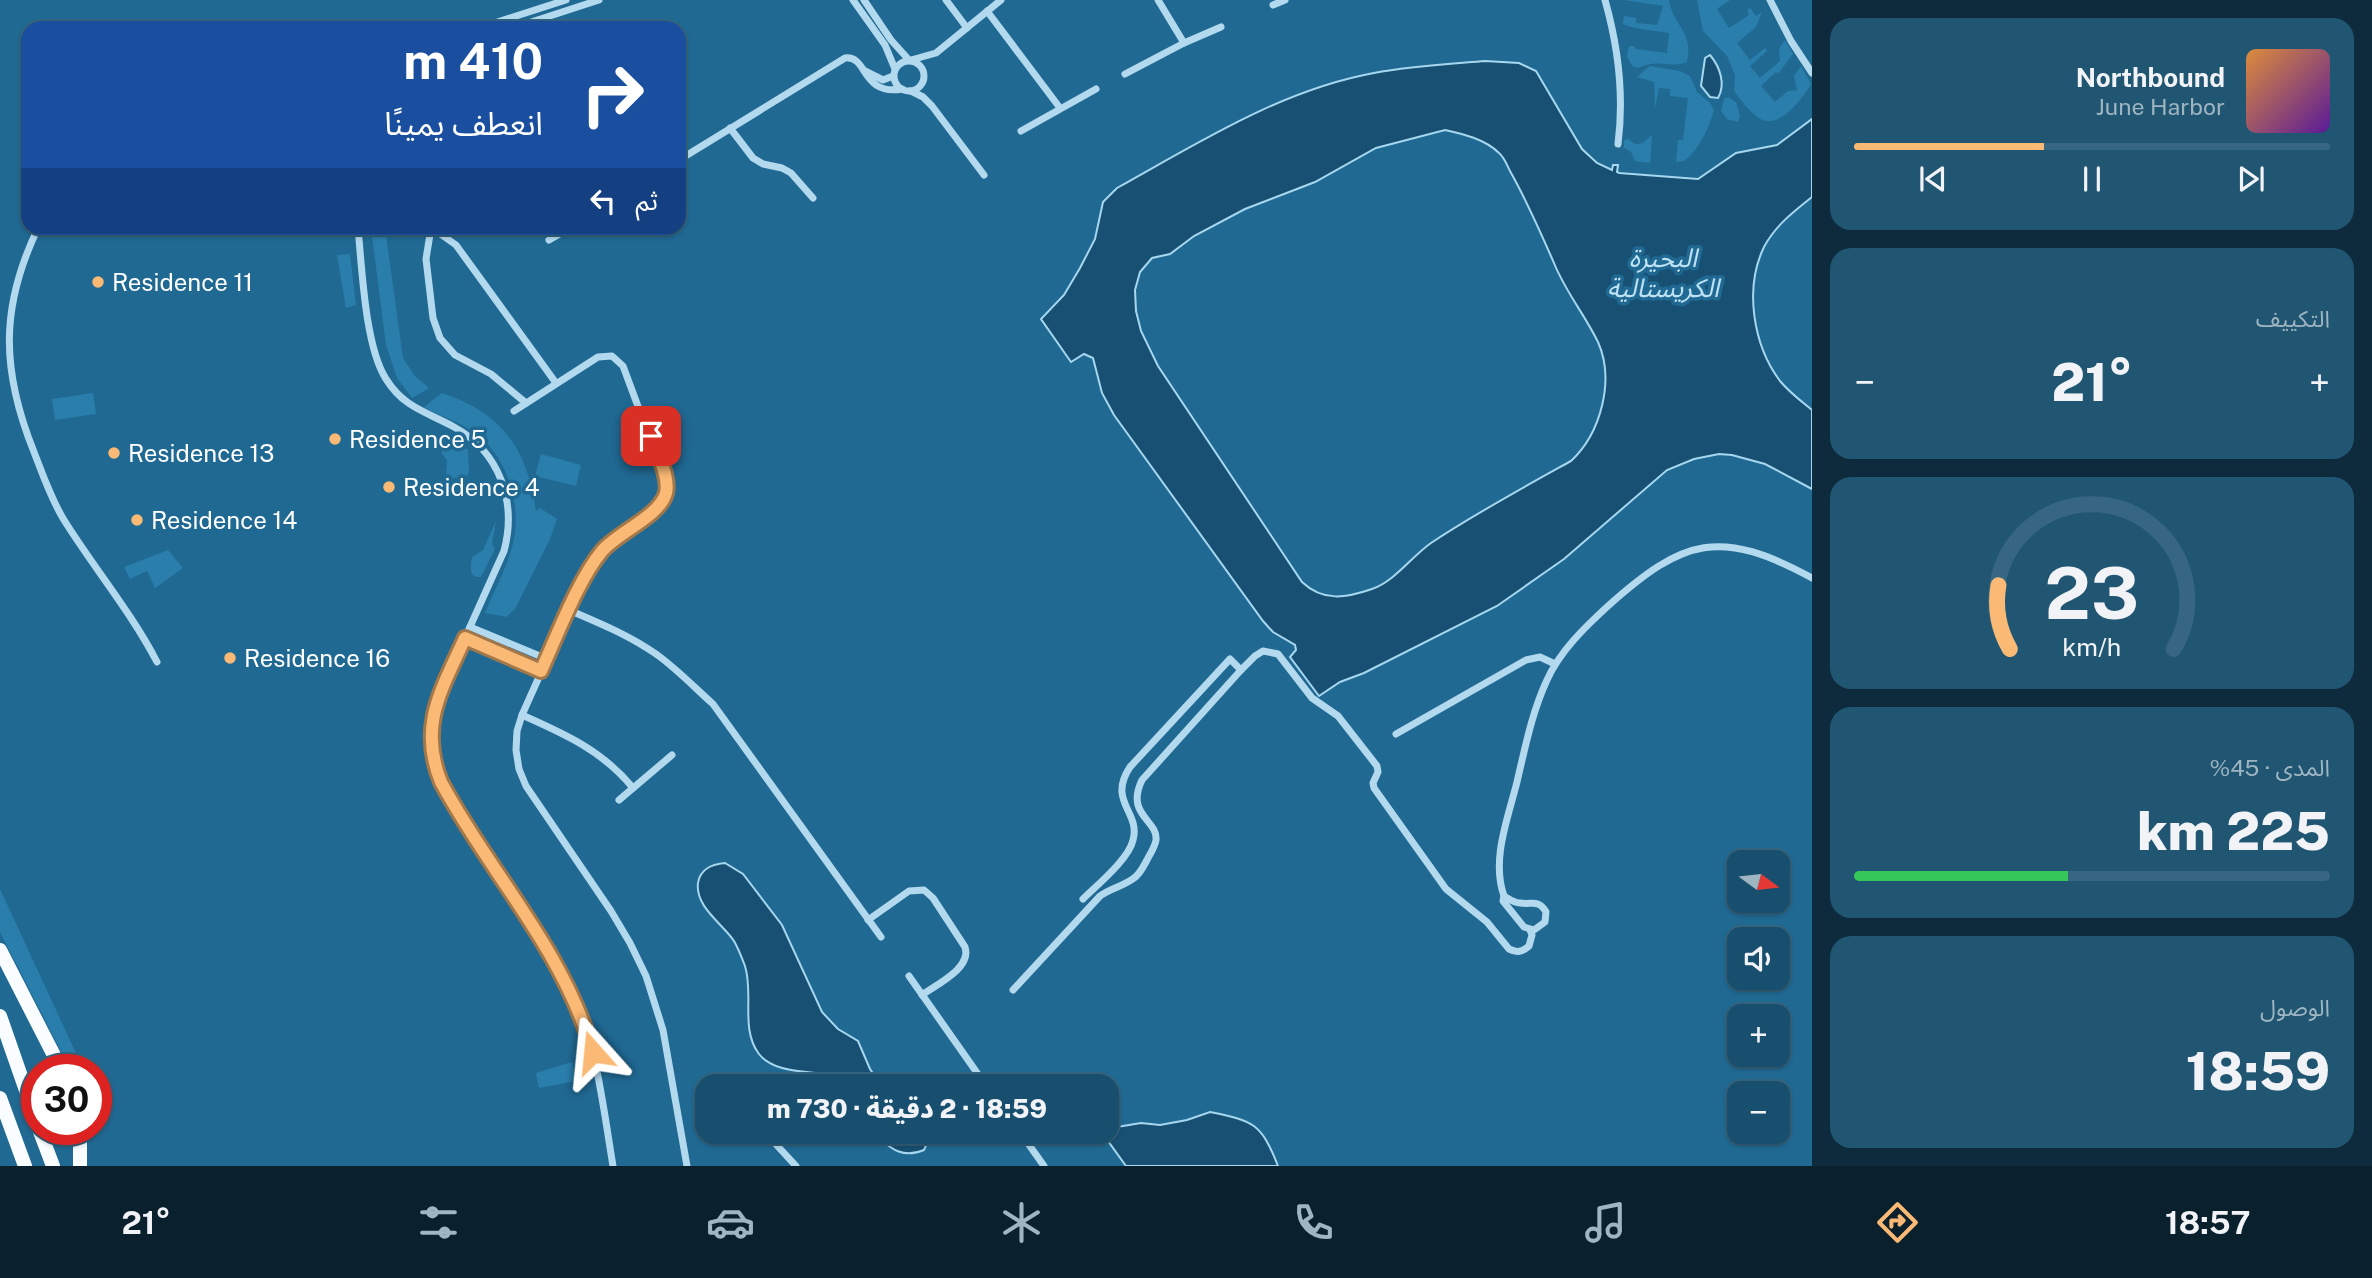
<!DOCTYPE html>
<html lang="ar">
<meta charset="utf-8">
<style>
:root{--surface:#184f6e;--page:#215673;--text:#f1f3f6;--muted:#9fb5c2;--line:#366681;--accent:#fab974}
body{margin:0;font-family:"Public Sans","Noto Sans Arabic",sans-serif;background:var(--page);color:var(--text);direction:rtl;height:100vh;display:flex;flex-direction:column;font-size:26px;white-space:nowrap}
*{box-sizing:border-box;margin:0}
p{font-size:23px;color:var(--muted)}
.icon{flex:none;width:38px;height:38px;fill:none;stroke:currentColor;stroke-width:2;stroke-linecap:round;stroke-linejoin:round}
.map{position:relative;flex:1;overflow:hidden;direction:ltr}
.panel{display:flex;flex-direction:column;gap:18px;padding:18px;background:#0d2b3c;width:560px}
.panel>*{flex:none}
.hud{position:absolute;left:21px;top:21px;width:665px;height:214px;border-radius:21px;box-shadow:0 2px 5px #0004,0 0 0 2px var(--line);direction:rtl;background:#1a4fa0;color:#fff;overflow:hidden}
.needle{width:46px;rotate:105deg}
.fabs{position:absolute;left:1727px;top:850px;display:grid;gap:14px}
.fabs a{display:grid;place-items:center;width:63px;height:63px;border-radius:14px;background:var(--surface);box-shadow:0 2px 5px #0004,0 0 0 2px var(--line);font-size:35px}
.speed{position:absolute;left:21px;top:1054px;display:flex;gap:14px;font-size:35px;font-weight:700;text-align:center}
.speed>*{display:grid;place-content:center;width:91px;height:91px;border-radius:50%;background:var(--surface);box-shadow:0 2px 5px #0004,0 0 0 2px var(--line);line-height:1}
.speed .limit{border:10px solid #d22;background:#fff;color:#111}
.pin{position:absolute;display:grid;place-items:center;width:60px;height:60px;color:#fff;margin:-30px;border-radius:14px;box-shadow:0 4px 10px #0006}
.me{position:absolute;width:77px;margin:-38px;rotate:342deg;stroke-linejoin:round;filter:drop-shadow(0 0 5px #0008)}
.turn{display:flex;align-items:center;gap:24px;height:147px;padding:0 28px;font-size:32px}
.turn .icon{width:91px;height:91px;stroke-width:2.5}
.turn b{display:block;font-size:49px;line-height:60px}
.then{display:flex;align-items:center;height:66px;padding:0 28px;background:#0003;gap:14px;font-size:26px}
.big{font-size:52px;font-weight:800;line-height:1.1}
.panel .tile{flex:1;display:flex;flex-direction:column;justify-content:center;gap:10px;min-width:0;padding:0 24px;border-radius:21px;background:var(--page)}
.panel .dial{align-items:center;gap:0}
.dial svg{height:182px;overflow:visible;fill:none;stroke:var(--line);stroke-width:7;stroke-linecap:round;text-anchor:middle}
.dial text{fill:var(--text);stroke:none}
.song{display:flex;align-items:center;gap:21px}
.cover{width:84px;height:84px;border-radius:10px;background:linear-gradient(135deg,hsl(30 70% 55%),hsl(270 70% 35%))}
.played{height:7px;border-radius:4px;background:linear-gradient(90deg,var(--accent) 40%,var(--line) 40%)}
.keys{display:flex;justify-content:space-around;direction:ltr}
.heat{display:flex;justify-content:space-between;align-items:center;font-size:38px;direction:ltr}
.charge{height:10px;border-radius:5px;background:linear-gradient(90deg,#34c759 45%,var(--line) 0)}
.trip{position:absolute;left:695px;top:1074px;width:424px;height:70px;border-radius:21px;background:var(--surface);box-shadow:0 2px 5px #0004,0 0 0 2px var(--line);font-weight:800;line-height:70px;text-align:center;direction:rtl}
.tabs{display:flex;height:112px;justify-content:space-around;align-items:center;background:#0a202c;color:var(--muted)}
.tabs .icon{width:49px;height:49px}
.tabs .active{color:var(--accent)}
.tabs b{font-size:32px;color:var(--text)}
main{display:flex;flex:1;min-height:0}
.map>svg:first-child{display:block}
.green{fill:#2a7eac}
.water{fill:#175072;stroke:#a7d7ef;stroke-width:2;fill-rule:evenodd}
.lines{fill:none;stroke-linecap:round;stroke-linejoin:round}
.minor{stroke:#b3d9ee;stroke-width:7}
.primary{stroke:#fafdff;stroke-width:14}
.route-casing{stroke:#a2784b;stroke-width:18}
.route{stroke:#fab974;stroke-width:12}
.poi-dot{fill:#fab974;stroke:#206993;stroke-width:2.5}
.labels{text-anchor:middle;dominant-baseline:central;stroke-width:7;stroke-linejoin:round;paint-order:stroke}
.poi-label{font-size:24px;fill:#fff;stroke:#206993;text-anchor:start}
.water-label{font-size:26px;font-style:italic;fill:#bfe2f4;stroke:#206993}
</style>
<main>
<section class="panel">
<div class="tile">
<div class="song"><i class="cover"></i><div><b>Northbound</b><p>June Harbor</p></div></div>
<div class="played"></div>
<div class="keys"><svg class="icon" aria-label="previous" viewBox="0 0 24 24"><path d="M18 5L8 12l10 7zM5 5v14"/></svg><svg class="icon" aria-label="pause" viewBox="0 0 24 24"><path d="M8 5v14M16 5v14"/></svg><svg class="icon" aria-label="next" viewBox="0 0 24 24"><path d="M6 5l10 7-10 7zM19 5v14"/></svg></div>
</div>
<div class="tile"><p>التكييف</p>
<div class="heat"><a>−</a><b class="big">21°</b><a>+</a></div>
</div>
<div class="tile dial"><svg viewBox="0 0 100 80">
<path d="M14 69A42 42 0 1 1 86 69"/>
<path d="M14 69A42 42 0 0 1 9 41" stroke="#fab974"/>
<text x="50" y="56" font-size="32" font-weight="700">23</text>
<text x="50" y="72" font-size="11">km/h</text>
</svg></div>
<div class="tile"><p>المدى · 45%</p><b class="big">225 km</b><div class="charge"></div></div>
<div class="tile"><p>الوصول</p><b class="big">18:59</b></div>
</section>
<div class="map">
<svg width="1812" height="1166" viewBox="0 0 1812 1166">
<rect width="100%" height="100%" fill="#206993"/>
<g class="green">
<path d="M1624,0H1669C1673,26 1694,32 1687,62C1668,69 1660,58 1638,68L1632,66L1627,56L1629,46H1635V49L1667,53L1669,33L1635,28L1623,24L1624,16L1636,18V23L1657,25L1663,6Z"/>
<path d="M1697,0H1730L1717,9L1729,28L1749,15L1747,10L1750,8L1756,16L1762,12L1756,27L1737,43L1750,60L1765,48L1767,51L1750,66L1760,78L1780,61L1779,49L1785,40L1793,54L1778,74L1776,72L1761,86L1775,102L1788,91L1797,90L1794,76L1801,66L1811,84C1804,97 1783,124 1766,121C1753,118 1742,101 1734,91L1735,75L1727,56L1703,31Z"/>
<path d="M1650,66L1680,71L1690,76L1697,92L1710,103L1714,110C1709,128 1699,150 1684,161L1676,162L1678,140H1683L1688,98L1670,96V89L1659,88L1655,108L1654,82L1637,77Z"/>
<path d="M1728,97L1736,102L1740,116L1738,122L1727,119L1721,111L1724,99Z"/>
<path d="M1650,136H1652L1650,163L1635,161L1631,152L1624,148V140L1629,139C1636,148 1644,144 1650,136Z"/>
<path d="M371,228H385L403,358L415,376L429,388L412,398L397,378L386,345Z"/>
<path d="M350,254L356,305L346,308L337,255Z"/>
<path d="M93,393L96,414L55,420L52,399Z"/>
<path d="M442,393C502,413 527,448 536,511L540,508L557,519L550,539L515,609L506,617L485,613C495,588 512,559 515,532C519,499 506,459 481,438C465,423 443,418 424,407Z"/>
<path d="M451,440L458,442L468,450L469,472L467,476L449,479L446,474L447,460L442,454L441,447Z"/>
<path d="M541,454L581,465L576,486L535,476Z"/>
<path d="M496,521L492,544L495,549L481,577C468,578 471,566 472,557L483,550Z"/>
<path d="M168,550L183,568L155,588L147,571L130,579L124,567Z"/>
<path d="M0,889L75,1051L76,1058L72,1066L67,1063L0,932Z"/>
<path d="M572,1062L576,1081L539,1088L536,1073Z"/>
</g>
<g class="water">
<path d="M1710,55C1720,67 1726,84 1718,98L1710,97L1701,86L1705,58Z"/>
<path d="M1485,61L1519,63L1536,71L1582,149L1597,163L1612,170L1613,165H1618L1617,172L1619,173L1698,179L1736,153L1777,145L1812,119V197C1793,212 1775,226 1764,247C1744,288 1753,345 1780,381C1789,392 1801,401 1812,410V489L1765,464L1732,455L1719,454L1694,459L1667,470L1564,559L1497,606L1364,673L1340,682L1319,696L1290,657L1296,650L1295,645L1273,632L1263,621L1114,415L1102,393L1093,358L1084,354L1071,362L1041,319L1064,295L1080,268L1095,239L1103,202L1117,188C1198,143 1281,90 1374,73C1410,66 1448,64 1485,61ZM1445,130C1463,134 1485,139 1499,153C1504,157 1507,165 1510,171C1527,201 1540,231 1554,263C1565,291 1585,315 1598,342C1615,380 1601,433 1571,461C1524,487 1476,513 1431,543C1411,557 1395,581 1372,589C1346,598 1323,602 1302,582L1158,366L1141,331L1136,311L1135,290L1140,272L1152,258L1170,254L1194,236L1245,209L1315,182L1376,148Z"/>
<path d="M725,863L743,874L782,925L822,1012L838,1029L858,1041L870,1069L882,1087H832L824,1074C804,1071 773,1072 759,1054C740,1029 754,994 745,966C742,958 738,948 734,941C723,924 695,907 698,883C700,869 713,864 725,863Z"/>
<path d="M1210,1112C1254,1121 1261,1123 1278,1166H1126L1103,1134L1117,1127L1141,1123L1160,1125L1187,1120Z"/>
<path d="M871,1132H932L924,1150C900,1160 889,1146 871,1132Z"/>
</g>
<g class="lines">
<g class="minor">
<path d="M853,0L885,45L895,69"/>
<path d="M864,0L891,40L909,60"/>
<path d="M946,0L967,28"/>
<path d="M1158,0L1184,43"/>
<path d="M1605,0C1618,46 1624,97 1618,144"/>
<path d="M1770,0L1791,41L1812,73"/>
<path d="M1273,5L1285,0"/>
<path d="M987,11L1060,108"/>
<path d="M479,28L566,0"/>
<path d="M513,28L599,0"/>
<path d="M911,60L936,53L1001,0"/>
<circle cx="909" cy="76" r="15"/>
<path d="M865,71L883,80L893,76"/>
<path d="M1125,74L1184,43L1221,27"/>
<path d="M911,91L923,97L932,106L984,175"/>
<path d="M730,128L753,158L763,164L782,168L791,173L813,198"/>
<path d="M1021,131L1096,89"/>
<path d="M679,160L845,58C868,55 861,96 902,89"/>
<path d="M38,228C0,307 1,370 34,452C43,475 51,499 64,520C94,568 131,612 157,662"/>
<path d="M358,228C362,268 365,346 386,379C404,408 427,412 454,427C500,452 517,502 504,551L434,707L431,733L432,753L437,773L447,793C489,863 547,928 578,1005C598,1057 604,1112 613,1166"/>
<path d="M431,228L426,259L433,318L440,338L455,355L491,374L526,403"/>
<path d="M432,228L456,245L556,383"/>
<path d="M549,240L570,228"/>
<path d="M514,411L598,357L612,356L623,366L665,479L666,493L659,506L615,539L595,561L569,610L522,715L517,731L516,750L519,769L526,786L611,911L630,943L646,976L663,1030L687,1166"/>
<path d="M569,610C599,623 629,635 656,654C677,669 694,687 713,704L881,937"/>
<path d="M470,627L547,659"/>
<path d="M465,638L541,671"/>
<path d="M522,715C565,734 603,751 633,788"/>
<path d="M1396,734L1526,660L1540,657L1555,664"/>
<path d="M619,800L672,755"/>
<path d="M1504,896C1491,860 1508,818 1517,782C1525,748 1532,712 1547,680C1560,651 1585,627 1608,606C1684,538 1720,528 1812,578"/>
<path d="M1504,896C1509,899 1514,903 1520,903C1532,905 1539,899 1546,912L1545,922L1534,930L1524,927L1503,901Z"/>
<path d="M1083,899C1097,885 1129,859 1133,840C1141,812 1107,802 1130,767L1230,659L1241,670"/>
<path d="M868,920L909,891L924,890L933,898L965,947C972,968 937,984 922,995"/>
<path d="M909,976L987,1087"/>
<path d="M1013,990L1100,896C1111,888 1124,886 1134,878C1140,874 1143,867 1147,860C1150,854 1155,847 1156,840C1158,820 1125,815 1142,780L1241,670L1255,656L1263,651L1278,654L1312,698L1338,716L1377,766L1378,772L1373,783L1374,788L1446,889L1487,922L1509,949C1517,953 1522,952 1529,946L1532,935L1530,930"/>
<path d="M1020,1132L1044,1166"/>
<path d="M772,1140L796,1166"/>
</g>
<g class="primary">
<path d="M0,950L61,1069"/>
<path d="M0,1016L37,1122"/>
<path d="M0,1098L25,1166"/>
<path d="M39,1129L53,1166"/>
<path d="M80,1129V1166"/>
</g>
</g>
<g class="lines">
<defs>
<path id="route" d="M593,1052C562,947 491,875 441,782C418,725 442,689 465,638L541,671C557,636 578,580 602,551C618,532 660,516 666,493C670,476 656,452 651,436"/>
</defs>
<use href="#route" class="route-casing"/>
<use href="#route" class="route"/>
</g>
<g class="poi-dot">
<circle cx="98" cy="282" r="7"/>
<circle cx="335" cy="439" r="7"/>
<circle cx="114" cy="453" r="7"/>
<circle cx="389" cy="487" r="7"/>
<circle cx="137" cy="520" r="7"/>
<circle cx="230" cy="658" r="7"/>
</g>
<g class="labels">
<g class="poi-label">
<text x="112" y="282">Residence 11</text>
<text x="349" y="439">Residence 5</text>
<text x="128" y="453">Residence 13</text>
<text x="403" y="487">Residence 4</text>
<text x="151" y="520">Residence 14</text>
<text x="244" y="658">Residence 16</text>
</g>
<g class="water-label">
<text x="1663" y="257">البحيرة<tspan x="1663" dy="30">الكريستالية</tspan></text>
</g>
</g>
</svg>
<div class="fabs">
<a><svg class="needle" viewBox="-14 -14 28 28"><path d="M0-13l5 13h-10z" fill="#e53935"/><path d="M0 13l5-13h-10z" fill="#9fb5c2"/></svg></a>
<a><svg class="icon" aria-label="sound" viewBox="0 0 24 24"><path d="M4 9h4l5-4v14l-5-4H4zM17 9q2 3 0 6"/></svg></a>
<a>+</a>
<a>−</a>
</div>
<div class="speed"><div class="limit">30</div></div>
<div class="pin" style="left:651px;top:436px;background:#d93025"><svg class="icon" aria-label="arrive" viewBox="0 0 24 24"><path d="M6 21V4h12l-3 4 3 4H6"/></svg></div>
<svg class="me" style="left:593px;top:1052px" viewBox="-20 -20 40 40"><path d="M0-17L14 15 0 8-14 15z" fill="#fab974" stroke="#fff" stroke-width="4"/></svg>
<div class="trip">18:59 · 2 دقيقة · 730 m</div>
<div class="hud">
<div class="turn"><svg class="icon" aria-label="right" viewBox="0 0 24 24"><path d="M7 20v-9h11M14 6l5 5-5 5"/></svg><div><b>410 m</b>انعطف يمينًا</div></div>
<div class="then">ثم<svg class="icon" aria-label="left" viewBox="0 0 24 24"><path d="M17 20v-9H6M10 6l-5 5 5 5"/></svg></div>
</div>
</div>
</main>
<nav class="tabs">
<b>18:57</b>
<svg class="icon active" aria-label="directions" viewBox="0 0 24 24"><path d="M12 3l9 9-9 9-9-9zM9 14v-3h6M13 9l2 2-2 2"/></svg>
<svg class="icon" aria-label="music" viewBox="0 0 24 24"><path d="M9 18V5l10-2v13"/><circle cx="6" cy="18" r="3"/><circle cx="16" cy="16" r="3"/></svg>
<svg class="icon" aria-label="phone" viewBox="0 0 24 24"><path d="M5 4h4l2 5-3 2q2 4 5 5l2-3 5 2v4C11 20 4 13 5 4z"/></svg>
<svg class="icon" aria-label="climate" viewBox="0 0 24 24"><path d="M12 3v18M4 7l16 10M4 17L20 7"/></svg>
<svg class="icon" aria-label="car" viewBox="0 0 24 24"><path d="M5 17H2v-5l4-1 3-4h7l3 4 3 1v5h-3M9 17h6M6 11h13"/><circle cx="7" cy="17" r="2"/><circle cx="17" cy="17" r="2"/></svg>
<svg class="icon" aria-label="filters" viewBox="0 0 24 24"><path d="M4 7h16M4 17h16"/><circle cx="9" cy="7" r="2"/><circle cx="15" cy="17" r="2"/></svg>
<b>21°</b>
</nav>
